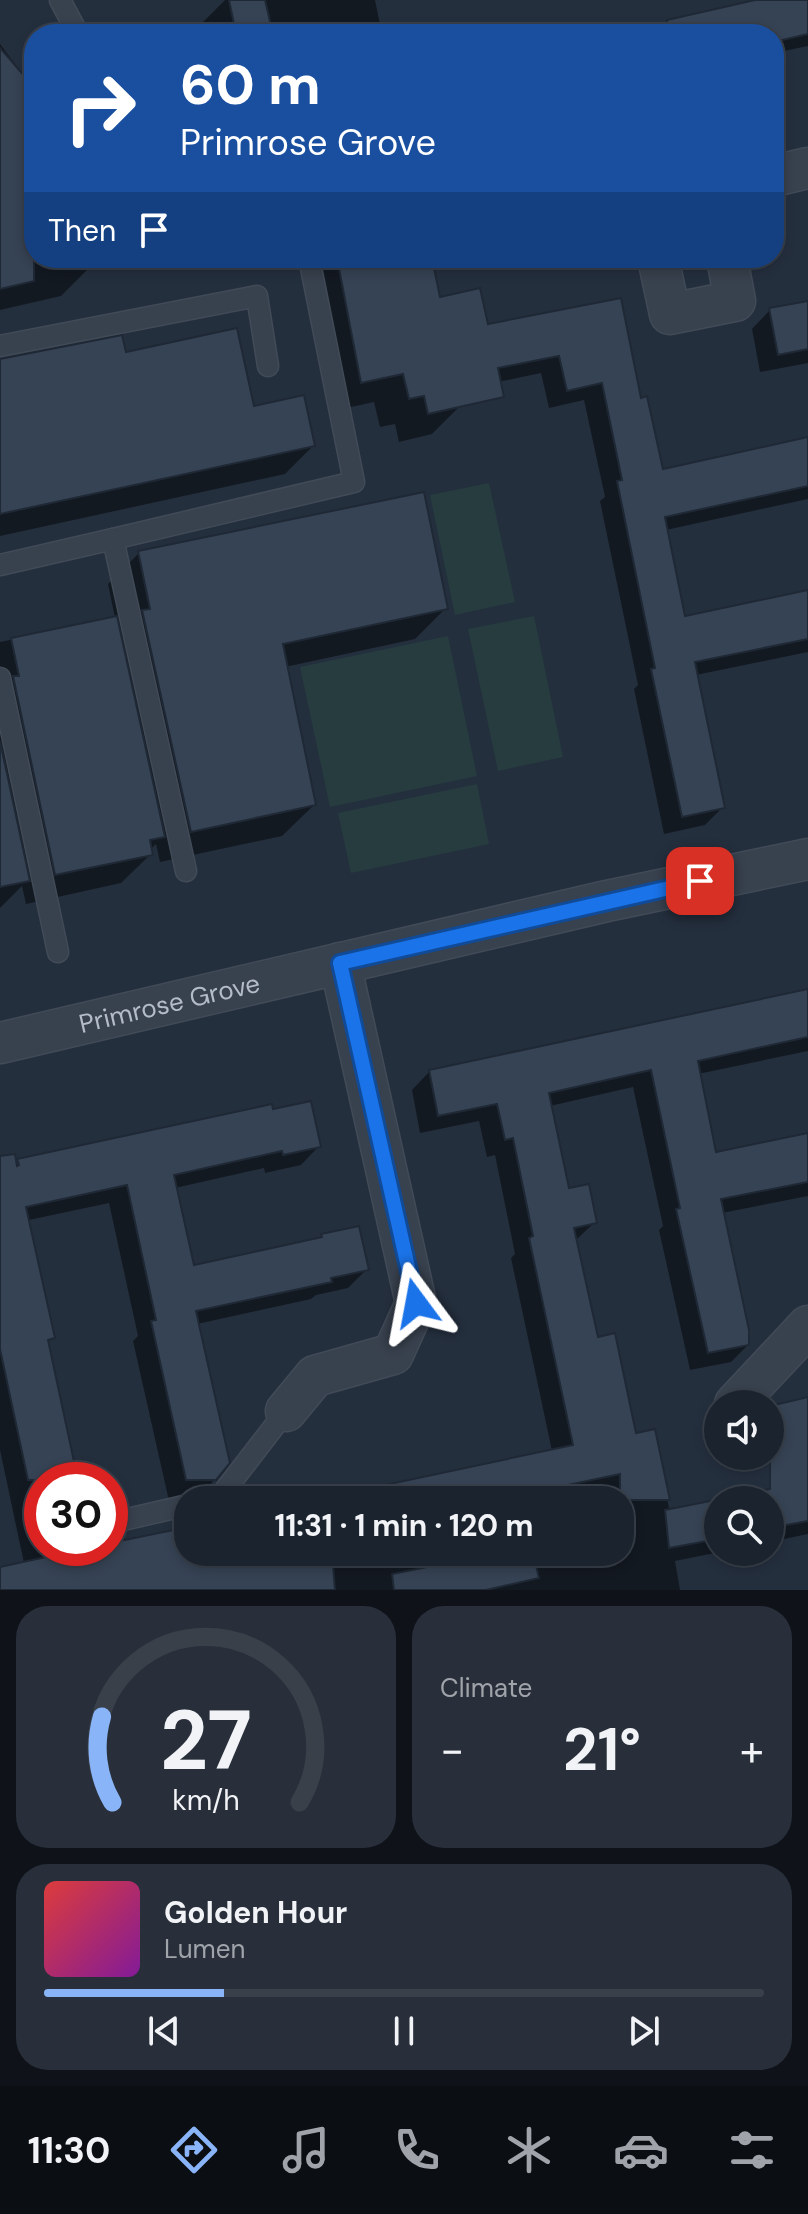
<!DOCTYPE html>
<meta charset="utf-8">
<style>
:root{--surface:#1b232e;--page:#282f3a;--text:#f1f3f6;--muted:#a0a4aa;--line:#39404a;--accent:#8ab4f8}
body{margin:0;font-family:"DM Sans",sans-serif;background:var(--page);color:var(--text);height:100vh;display:flex;flex-direction:column;font-size:30px;white-space:nowrap}
*{box-sizing:border-box;margin:0}
p{font-size:26px;color:var(--muted)}
.icon{flex:none;width:44px;height:44px;fill:none;stroke:currentColor;stroke-width:2;stroke-linecap:round;stroke-linejoin:round}
.map{position:relative;height:1590px;overflow:hidden}
.sheet{display:flex;flex-direction:column;gap:16px;padding:16px;background:#0f1319;flex:1}
.sheet>*{flex:none}
.top-card{position:absolute;left:24px;top:24px;width:760px;height:244px;border-radius:32px;box-shadow:0 4px 12px #0003,0 0 0 2px var(--line);background:#1a4fa0;color:#fff;overflow:hidden}
.buttons{position:absolute;left:704px;top:1390px;display:grid;gap:16px}
.buttons a{display:grid;place-items:center;width:80px;height:80px;border-radius:50%;background:var(--surface);box-shadow:0 4px 12px #0003,0 0 0 2px var(--line);font-size:40px}
.speed{position:absolute;left:24px;top:1462px;display:flex;gap:16px;font-size:40px;font-weight:700;text-align:center}
.speed>*{display:grid;place-content:center;width:104px;height:104px;border-radius:50%;background:var(--surface);box-shadow:0 4px 12px #0003,0 0 0 2px var(--line);line-height:1}
.speed .limit{border:12px solid #d22;background:#fff;color:#111}
.pin{position:absolute;display:grid;place-items:center;width:68px;height:68px;color:#fff;margin:-34px;border-radius:16px;box-shadow:0 4px 12px #0006}
.me{position:absolute;width:88px;margin:-44px;rotate:347deg;stroke-linejoin:round;filter:drop-shadow(0 0 6px #0008)}
.turn{display:flex;align-items:center;gap:28px;height:168px;padding:0 24px;font-size:36px}
.turn .icon{width:104px;height:104px;stroke-width:2.5}
.turn b{display:block;font-size:56px;line-height:68px}
.then{display:flex;align-items:center;height:76px;padding:0 24px;background:#0003;gap:16px;font-size:30px}
.big{font-size:60px;font-weight:700;line-height:1.1}
.sheet .widget{flex:1;display:flex;flex-direction:column;justify-content:center;gap:12px;min-width:0;padding:0 28px;border-radius:32px;background:var(--page)}
.sheet .dial{align-items:center;gap:0}
.dial svg{height:208px;overflow:visible;fill:none;stroke:var(--line);stroke-width:7;stroke-linecap:round;text-anchor:middle}
.dial text{fill:var(--text);stroke:none}
.song{display:flex;align-items:center;gap:24px}
.cover{width:96px;height:96px;border-radius:12px;background:linear-gradient(135deg,hsl(0 70% 55%),hsl(290 70% 35%))}
.played{height:8px;border-radius:4px;background:linear-gradient(90deg,var(--accent) 25%,var(--line) 25%)}
.keys{display:flex;justify-content:space-around;direction:ltr}
.heat{display:flex;justify-content:space-between;align-items:center;font-size:44px;direction:ltr}
.sheet .tiles{flex:1;display:grid;gap:16px;grid-template-columns:1fr 1fr}
.widget:last-child{grid-column:span 2}
.trip{position:absolute;left:174px;top:1486px;width:460px;height:80px;border-radius:32px;background:var(--surface);box-shadow:0 4px 12px #0003,0 0 0 2px var(--line);font-weight:700;line-height:80px;text-align:center}
.tab-bar{display:flex;height:128px;justify-content:space-around;align-items:center;background:#0b0e12;color:var(--muted)}
.tab-bar .icon{width:56px;height:56px}
.tab-bar .active{color:var(--accent)}
.tab-bar b{font-size:36px;color:var(--text)}
.map>svg:first-child{display:block}
.green{fill:#263c3f}
.shadow{fill:#0007}
.building{fill:#364354;stroke:#1f2835;stroke-width:2}
.lines{fill:none;stroke-linecap:round;stroke-linejoin:round}
.service-casing{stroke:#414a57;stroke-width:23}
.minor-casing{stroke:#414a57;stroke-width:43}
.service{stroke:#38414e;stroke-width:20}
.minor{stroke:#38414e;stroke-width:40}
.route-casing{stroke:#114b97;stroke-width:20}
.route{stroke:#1a73e8;stroke-width:14}
.labels{text-anchor:middle;dominant-baseline:central;stroke-width:8;stroke-linejoin:round;paint-order:stroke}
.street-label{font-size:26px;fill:#b4bcc9;stroke:#1d2633}
</style>
<div class="map">
<svg width="808" height="1590" viewBox="0 0 808 1590">
<rect width="100%" height="100%" fill="#242f3e"/>
<g class="green">
<path d="M489,483L515,602L455,615L430,495Z"/>
<path d="M534,616L563,757L498,771L468,629Z"/>
<path d="M448,636L477,776L330,807L300,667Z"/>
<path d="M477,784L489,844L351,873L338,813Z"/>
</g>
<g class="shadow">
<path d="M225,0H375L382,34H202L200,25Z"/>
<path d="M771,0H808V46L774,53V34H694Z"/>
<path d="M0,44L34,89V258H88L90,267L61,296L0,310Z"/>
<path d="M301,258H430L461,405L432,434L399,442L395,424L380,427L374,402L333,411Z"/>
<path d="M808,303V363L760,372L752,329L770,310Z"/>
<path d="M508,322L639,400L662,471L808,439V499L666,530L684,618L808,592V652L696,675L723,807L705,825L664,834L634,689L638,685L600,501L605,497L584,400L549,408L541,373L498,382L490,340Z"/>
<path d="M124,354L252,408L313,446L285,474L0,536V360Z"/>
<path d="M139,553L446,608L415,639L285,667L314,805L282,836L160,862L156,844L150,850L151,854L121,883L26,904L22,886L0,908V642L115,618L108,584Z"/>
<path d="M808,991V1051L698,1074L714,1154L808,1135V1196L722,1213L750,1343L731,1362L690,1370L659,1230L663,1226L633,1087L550,1106L568,1191L595,1222L575,1241L596,1339L635,1436L654,1432L669,1508L718,1502V1552H720L675,1561L680,1590H0V1569L24,1563L0,1450V1166L270,1106L272,1112L319,1146L301,1165L265,1173L264,1168L175,1188L193,1267L318,1240L322,1236L367,1269L348,1288L316,1295L311,1299L197,1324L228,1462L210,1485L195,1500L171,1510L133,1341L138,1336L109,1203L29,1220L30,1225L28,1227L52,1338L47,1344L77,1480H42V1548H110V1545L183,1530L188,1524V1552H620V1500H322L552,1451L511,1258L515,1254L495,1155L487,1157L479,1121L420,1133L412,1090L430,1071Z"/>
<path d="M808,1399V1534L770,1542V1500H727L789,1488Z"/>
</g>
<g class="building">
<path d="M229,0H265L273,34H236Z"/>
<path d="M755,0H808V34L774,42V34H668L667,20Z"/>
<path d="M0,48L34,87V281L0,289Z"/>
<path d="M337,258H432L440,297L480,288L488,324L621,298L641,398L647,396L663,469L808,437V486L665,517L685,616L808,590V639L695,662L725,808L682,817L651,669L655,668L617,481L622,480L602,383L567,391L559,356L498,368L504,397L428,414L424,396L409,399L403,374L361,383Z"/>
<path d="M808,301V349L778,355L769,308Z"/>
<path d="M237,328L254,406L304,395L315,446L0,514V359L122,335L126,352Z"/>
<path d="M424,492L448,609L283,644L316,805L191,832L142,610L150,609L138,551Z"/>
<path d="M117,616L165,837L150,840L153,855L55,875L13,676H19L11,638Z"/>
<path d="M0,741L30,881L0,887Z"/>
<path d="M808,989V1037L698,1061L716,1152L808,1133V1182L721,1199L749,1330V1345L708,1353L676,1209L680,1208L651,1070L549,1093L569,1188L589,1184L597,1223L574,1228L598,1337L615,1333L636,1433L655,1429L670,1500H620V1474L521,1495L522,1500H387L385,1485L573,1445L529,1238L533,1236L513,1138L505,1140L497,1104L438,1116L429,1070Z"/>
<path d="M311,1101L321,1147L283,1155L282,1151L174,1175L194,1265L322,1237L321,1234L359,1226L369,1270L331,1278L332,1282L196,1311L230,1463L216,1480H186L151,1321L156,1320L127,1185L26,1207L55,1338L48,1340L78,1480H28L0,1349V1156L15,1154L17,1166L19,1165L17,1159L272,1104L273,1109Z"/>
<path d="M808,1397V1521L770,1528V1500H718V1539L669,1548L665,1510L770,1489V1406Z"/>
<path d="M188,1527V1552H332L335,1590H0V1567L87,1548H110V1543Z"/>
<path d="M502,1552H533L539,1578L486,1590H394L392,1574Z"/>
</g>
<g class="lines">
<defs>
<g id="service">
<path d="M60,0L78,34"/>
<path d="M0,346L257,296L268,366"/>
<path d="M113,539L354,482L309,258"/>
<path d="M0,565L113,539L186,871"/>
<path d="M0,678L58,952"/>
<path d="M209,1500L219,1498L286,1411"/>
<path d="M110,1523L188,1505"/>
</g>
<g id="minor">
<path d="M774,176L808,168"/>
<path d="M658,258L670,314L735,301L727,258"/>
<path id="s1" d="M0,1043L607,901L808,859"/>
<path d="M735,1404L808,1326"/>
<path d="M286,1411L315,1376L393,1354L416,1303L340,963"/>
</g>
</defs>
<use href="#service" class="service-casing"/>
<use href="#minor" class="minor-casing"/>
<use href="#service" class="service"/>
<use href="#minor" class="minor"/>
</g>
<g class="lines">
<defs>
<path id="route" d="M416,1303L340,963L700,881"/>
</defs>
<use href="#route" class="route-casing"/>
<use href="#route" class="route"/>
</g>
<g class="labels">
<g class="street-label">
<text stroke="none"><textPath href="#s1" startOffset="174">Primrose Grove</textPath></text>
</g>
</g>
</svg>
<div class="buttons">
<a><svg class="icon" aria-label="sound" viewBox="0 0 24 24"><path d="M4 9h4l5-4v14l-5-4H4zM17 9q2 3 0 6"/></svg></a>
<a><svg class="icon" aria-label="search" viewBox="0 0 24 24"><circle cx="10" cy="10" r="6"/><path d="M15 15l6 6"/></svg></a>
</div>
<div class="speed"><div class="limit">30</div></div>
<div class="pin" style="left:700px;top:881px;background:#d93025"><svg class="icon" aria-label="arrive" viewBox="0 0 24 24"><path d="M6 21V4h12l-3 4 3 4H6"/></svg></div>
<svg class="me" style="left:416px;top:1303px" viewBox="-20 -20 40 40"><path d="M0-17L14 15 0 8-14 15z" fill="#1a73e8" stroke="#fff" stroke-width="4"/></svg>
<div class="trip">11:31 · 1 min · 120 m</div>
<div class="top-card">
<div class="turn"><svg class="icon" aria-label="right" viewBox="0 0 24 24"><path d="M7 20v-9h11M14 6l5 5-5 5"/></svg><div><b>60 m</b>Primrose Grove</div></div>
<div class="then">Then<svg class="icon" aria-label="arrive" viewBox="0 0 24 24"><path d="M6 21V4h12l-3 4 3 4H6"/></svg></div>
</div>
</div>
<section class="sheet">
<div class="tiles">
<div class="widget dial"><svg viewBox="0 0 100 80">
<path d="M14 69A42 42 0 1 1 86 69"/>
<path d="M14 69A42 42 0 0 1 10 36" stroke="#8ab4f8"/>
<text x="50" y="56" font-size="32" font-weight="700">27</text>
<text x="50" y="72" font-size="11">km/h</text>
</svg></div>
<div class="widget"><p>Climate</p>
<div class="heat"><a>−</a><b class="big">21°</b><a>+</a></div>
</div>
<div class="widget">
<div class="song"><i class="cover"></i><div><b>Golden Hour</b><p>Lumen</p></div></div>
<div class="played"></div>
<div class="keys"><svg class="icon" aria-label="previous" viewBox="0 0 24 24"><path d="M18 5L8 12l10 7zM5 5v14"/></svg><svg class="icon" aria-label="pause" viewBox="0 0 24 24"><path d="M8 5v14M16 5v14"/></svg><svg class="icon" aria-label="next" viewBox="0 0 24 24"><path d="M6 5l10 7-10 7zM19 5v14"/></svg></div>
</div>
</div>
</section>
<nav class="tab-bar">
<b>11:30</b>
<svg class="icon active" aria-label="directions" viewBox="0 0 24 24"><path d="M12 3l9 9-9 9-9-9zM9 14v-3h6M13 9l2 2-2 2"/></svg>
<svg class="icon" aria-label="music" viewBox="0 0 24 24"><path d="M9 18V5l10-2v13"/><circle cx="6" cy="18" r="3"/><circle cx="16" cy="16" r="3"/></svg>
<svg class="icon" aria-label="phone" viewBox="0 0 24 24"><path d="M5 4h4l2 5-3 2q2 4 5 5l2-3 5 2v4C11 20 4 13 5 4z"/></svg>
<svg class="icon" aria-label="climate" viewBox="0 0 24 24"><path d="M12 3v18M4 7l16 10M4 17L20 7"/></svg>
<svg class="icon" aria-label="car" viewBox="0 0 24 24"><path d="M5 17H2v-5l4-1 3-4h7l3 4 3 1v5h-3M9 17h6M6 11h13"/><circle cx="7" cy="17" r="2"/><circle cx="17" cy="17" r="2"/></svg>
<svg class="icon" aria-label="filters" viewBox="0 0 24 24"><path d="M4 7h16M4 17h16"/><circle cx="9" cy="7" r="2"/><circle cx="15" cy="17" r="2"/></svg>
</nav>
